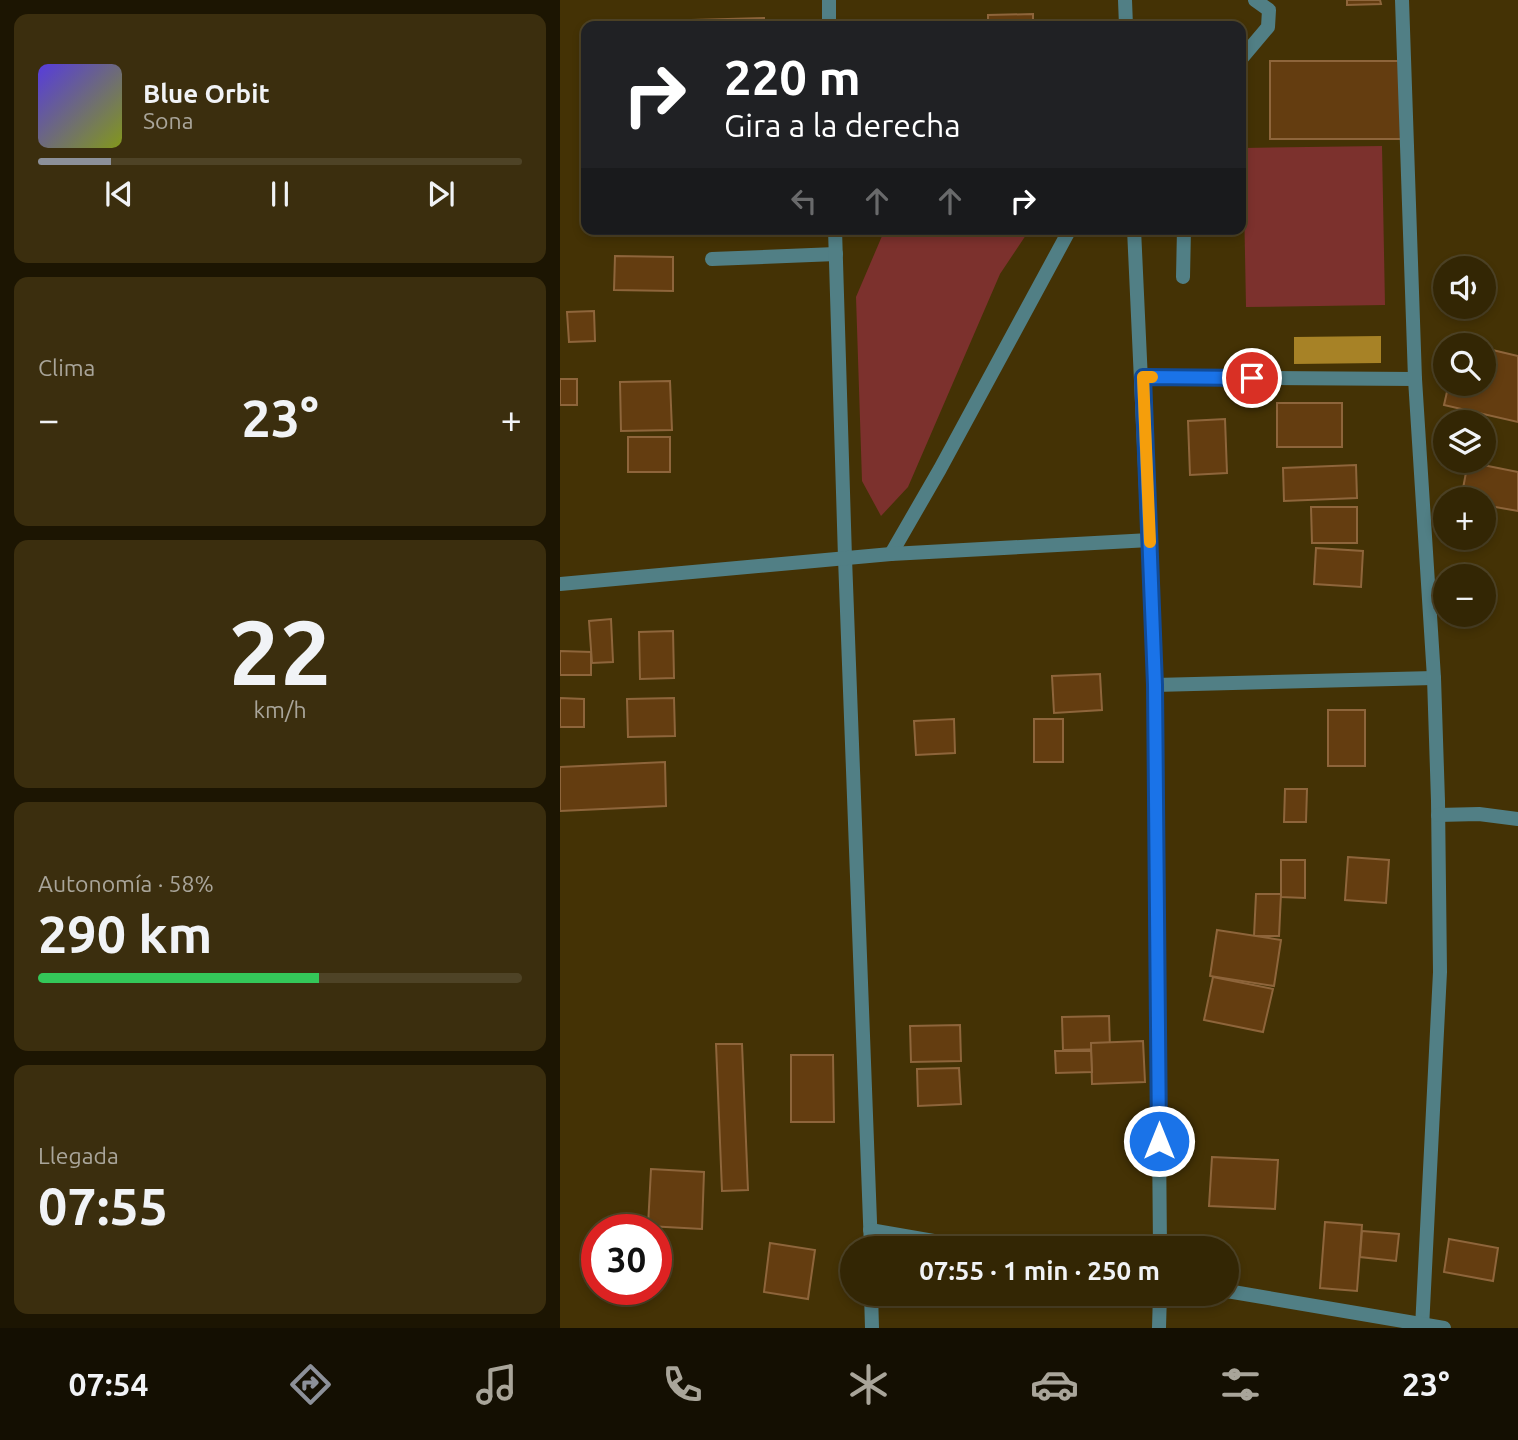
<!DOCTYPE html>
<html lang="es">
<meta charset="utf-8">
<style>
:root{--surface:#332604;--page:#3b2e0e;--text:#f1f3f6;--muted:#a9a59a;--line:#4e4326;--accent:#8c9099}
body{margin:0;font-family:Ubuntu,sans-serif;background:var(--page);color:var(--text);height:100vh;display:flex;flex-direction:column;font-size:26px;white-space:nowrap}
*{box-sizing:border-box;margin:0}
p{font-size:23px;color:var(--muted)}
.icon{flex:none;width:38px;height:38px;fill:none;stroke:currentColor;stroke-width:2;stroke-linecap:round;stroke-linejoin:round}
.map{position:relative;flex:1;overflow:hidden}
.panel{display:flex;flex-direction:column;gap:14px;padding:14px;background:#1c1502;width:560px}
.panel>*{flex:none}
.guide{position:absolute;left:21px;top:21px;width:665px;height:214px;border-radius:14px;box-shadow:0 4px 10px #0003,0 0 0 2px var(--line);background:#202124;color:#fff;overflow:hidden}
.controls{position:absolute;left:873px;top:256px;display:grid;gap:14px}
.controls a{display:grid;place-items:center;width:63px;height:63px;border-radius:50%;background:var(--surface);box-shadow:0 4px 10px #0003,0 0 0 2px var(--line);font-size:35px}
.speed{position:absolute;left:21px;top:1214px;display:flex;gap:14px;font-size:35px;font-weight:700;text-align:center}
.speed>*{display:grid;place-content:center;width:91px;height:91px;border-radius:50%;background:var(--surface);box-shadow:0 4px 10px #0003,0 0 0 2px var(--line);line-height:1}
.speed .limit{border:10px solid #d22;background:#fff;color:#111}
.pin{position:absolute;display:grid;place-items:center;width:60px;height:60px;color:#fff;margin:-30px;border:4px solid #fff;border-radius:50%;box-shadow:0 2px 7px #0007}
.me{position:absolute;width:77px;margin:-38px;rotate:0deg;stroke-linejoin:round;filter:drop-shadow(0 0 5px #0008)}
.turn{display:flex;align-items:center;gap:24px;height:147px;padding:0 28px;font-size:32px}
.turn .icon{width:91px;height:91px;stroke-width:2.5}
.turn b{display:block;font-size:49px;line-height:60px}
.lanes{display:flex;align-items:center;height:66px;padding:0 28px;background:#0003;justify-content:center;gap:35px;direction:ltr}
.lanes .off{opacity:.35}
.big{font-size:52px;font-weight:700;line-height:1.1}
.panel .tile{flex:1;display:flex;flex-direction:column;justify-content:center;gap:10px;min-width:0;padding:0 24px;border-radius:14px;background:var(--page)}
.panel .dial{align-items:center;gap:0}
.dial b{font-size:91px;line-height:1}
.song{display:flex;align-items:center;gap:21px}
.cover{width:84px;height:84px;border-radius:10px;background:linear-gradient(135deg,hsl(250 70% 55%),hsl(70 70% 35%))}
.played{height:7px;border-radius:4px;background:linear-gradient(90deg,var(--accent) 15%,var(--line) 15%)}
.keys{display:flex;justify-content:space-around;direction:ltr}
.heat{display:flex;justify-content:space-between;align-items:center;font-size:38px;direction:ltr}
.charge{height:10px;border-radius:5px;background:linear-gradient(90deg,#34c759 58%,var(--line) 0)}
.trip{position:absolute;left:280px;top:1236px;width:399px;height:70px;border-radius:35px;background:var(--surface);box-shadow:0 4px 10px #0003,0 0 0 2px var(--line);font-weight:700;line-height:70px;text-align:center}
.tabs{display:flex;height:112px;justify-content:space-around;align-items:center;background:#140f02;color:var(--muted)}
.tabs .icon{width:49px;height:49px}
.tabs .on{color:var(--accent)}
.tabs b{font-size:32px;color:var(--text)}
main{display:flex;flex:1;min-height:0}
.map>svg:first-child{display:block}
.green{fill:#7c312d}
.water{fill:#a78226}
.building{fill:#643d10;stroke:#8e653b;stroke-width:2}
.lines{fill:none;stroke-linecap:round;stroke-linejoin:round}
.service{stroke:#517f85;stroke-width:14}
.minor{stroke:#517f85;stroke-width:14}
.route-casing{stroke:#114b97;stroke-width:18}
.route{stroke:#1a73e8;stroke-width:12}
.slow{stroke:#f59e0b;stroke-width:12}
</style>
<main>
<section class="panel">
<div class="tile">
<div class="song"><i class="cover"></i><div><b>Blue Orbit</b><p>Sona</p></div></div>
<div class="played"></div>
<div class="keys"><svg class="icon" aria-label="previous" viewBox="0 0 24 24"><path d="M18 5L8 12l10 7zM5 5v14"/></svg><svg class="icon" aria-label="pause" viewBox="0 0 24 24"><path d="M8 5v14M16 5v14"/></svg><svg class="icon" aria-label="next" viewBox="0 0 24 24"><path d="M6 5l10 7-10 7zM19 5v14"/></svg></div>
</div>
<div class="tile"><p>Clima</p>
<div class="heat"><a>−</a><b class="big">23°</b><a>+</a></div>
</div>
<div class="tile dial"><b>22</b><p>km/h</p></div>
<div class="tile"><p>Autonomía · 58%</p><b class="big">290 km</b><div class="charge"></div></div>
<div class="tile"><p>Llegada</p><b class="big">07:55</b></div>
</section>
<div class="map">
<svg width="958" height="1328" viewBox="0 0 958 1328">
<rect width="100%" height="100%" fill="#443205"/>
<g class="green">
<path d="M822,146L825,305L686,307L683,148Z"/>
<path d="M325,229H470L440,274L348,487L321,516L302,481L296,297Z"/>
</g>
<path class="water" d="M821,336V363L734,364V337Z"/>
<g class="building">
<path d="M787,0H820L821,4L787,5Z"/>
<path d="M473,14V26H428V15Z"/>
<path d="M204,18V26H132V20Z"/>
<path d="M512,21V26H481V22Z"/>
<rect x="710" y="61" width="134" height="78"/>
<path d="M164,229H220V232L164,233Z"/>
<path d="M55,256L113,257V291L54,290Z"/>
<path d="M34,311L35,341L9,342L7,312Z"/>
<path d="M924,348L958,356V422L884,405L889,383H924Z"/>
<rect x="0" y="379" width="17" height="26"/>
<path d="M110,381L112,430L61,431L60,382Z"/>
<rect x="717" y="403" width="65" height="44"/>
<path d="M665,419L667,473L630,475L628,421Z"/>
<rect x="68" y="437" width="42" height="35"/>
<path d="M908,462L958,472V511L924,505V499H901Z"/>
<path d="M796,465L797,498L724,501L723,468Z"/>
<path d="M751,507H797V543H752Z"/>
<path d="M756,548L803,551L801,587L754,584Z"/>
<path d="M51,619L53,662L32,663L29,621Z"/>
<path d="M113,631L114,678L80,679L79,632Z"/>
<path d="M0,651L31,652V675H0Z"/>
<path d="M540,674L542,710L494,713L492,676Z"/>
<path d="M0,698L24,699V727H0Z"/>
<path d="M114,698L115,736L68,737L67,699Z"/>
<rect x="768" y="710" width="37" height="56"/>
<path d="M394,719L395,753L356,755L354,721Z"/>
<rect x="474" y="719" width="29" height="43"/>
<path d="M105,762L106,806L0,811V767Z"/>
<path d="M725,789H747L746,822H724Z"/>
<path d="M788,857L829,860L826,903L785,900Z"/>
<path d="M721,860H745V898L721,897Z"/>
<path d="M696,894H721L719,936H694Z"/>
<path d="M657,930L721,940L714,986L650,976Z"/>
<path d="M653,977L713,989L703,1032L644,1020Z"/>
<path d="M549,1016L550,1049L503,1050L502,1017Z"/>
<path d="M400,1025L401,1061L351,1062L350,1026Z"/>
<path d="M583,1041L585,1082L532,1084L531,1043Z"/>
<path d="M156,1044H182L188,1190L162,1191Z"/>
<path d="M495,1051H531L532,1072L496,1073Z"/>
<path d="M231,1055H273L274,1122H231Z"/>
<path d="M399,1068L401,1104L358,1106L357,1069Z"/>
<path d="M652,1157L718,1160L715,1209L649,1206Z"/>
<path d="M91,1169L144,1172L142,1229L88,1226Z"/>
<path d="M765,1222L802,1225L797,1291L760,1288Z"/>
<path d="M802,1231L839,1234L836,1261L800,1257Z"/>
<path d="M889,1239L938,1248L933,1281L884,1272Z"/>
<path d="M210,1243L255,1250L248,1299L204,1292Z"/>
</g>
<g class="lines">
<g class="service">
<path d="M681,59L708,27L709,10L695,0"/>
<path d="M152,259L276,254"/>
<path d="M623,277L624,229"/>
<path d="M583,377L855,379"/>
<path d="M595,685L874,678"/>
</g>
<g class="minor">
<path d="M269,0V26"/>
<path d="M565,0L566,26"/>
<path d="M842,0L855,379L874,678L878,801L880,972L862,1328"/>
<path d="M275,229L285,558L311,1248"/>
<path d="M574,229L595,685L600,1248"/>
<path d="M331,554L380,469L510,229"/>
<path d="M0,584L331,554L590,540"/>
<path d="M878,815L919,814L958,819"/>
<path d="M310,1230L414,1248"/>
<path d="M667,1291L884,1328"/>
<path d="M311,1293L312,1328"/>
<path d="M599,1328L600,1293"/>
</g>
</g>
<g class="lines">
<defs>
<path id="route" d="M599,1141L595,685L583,377L692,378"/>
</defs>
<use href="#route" class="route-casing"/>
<use href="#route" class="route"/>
<path class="slow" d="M590,542L583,377H592"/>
</g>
</svg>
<div class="controls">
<a><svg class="icon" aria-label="sound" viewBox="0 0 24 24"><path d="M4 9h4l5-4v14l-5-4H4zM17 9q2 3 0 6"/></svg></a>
<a><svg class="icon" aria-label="search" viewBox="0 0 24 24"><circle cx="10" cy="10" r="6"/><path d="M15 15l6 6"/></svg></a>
<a><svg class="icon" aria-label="layers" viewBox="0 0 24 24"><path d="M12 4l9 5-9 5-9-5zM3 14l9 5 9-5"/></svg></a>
<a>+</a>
<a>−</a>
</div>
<div class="speed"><div class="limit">30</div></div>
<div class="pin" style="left:692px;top:378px;background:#d93025"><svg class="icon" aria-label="arrive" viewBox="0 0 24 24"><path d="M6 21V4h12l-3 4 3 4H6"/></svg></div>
<svg class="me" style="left:599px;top:1141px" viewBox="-20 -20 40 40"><circle r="17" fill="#1a73e8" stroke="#fff" stroke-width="3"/><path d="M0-11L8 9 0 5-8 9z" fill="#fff"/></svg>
<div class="trip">07:55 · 1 min · 250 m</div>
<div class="guide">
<div class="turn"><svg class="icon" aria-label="right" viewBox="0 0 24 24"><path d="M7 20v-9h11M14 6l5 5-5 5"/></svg><div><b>220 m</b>Gira a la derecha</div></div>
<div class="lanes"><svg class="icon off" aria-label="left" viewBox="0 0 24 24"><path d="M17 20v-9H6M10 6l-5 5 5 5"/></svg><svg class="icon off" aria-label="ahead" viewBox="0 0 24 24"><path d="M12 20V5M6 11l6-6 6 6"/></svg><svg class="icon off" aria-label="ahead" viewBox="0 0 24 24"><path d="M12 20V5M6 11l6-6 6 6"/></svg><svg class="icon" aria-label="right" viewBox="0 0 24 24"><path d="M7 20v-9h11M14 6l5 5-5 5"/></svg></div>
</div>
</div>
</main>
<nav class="tabs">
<b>07:54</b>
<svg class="icon on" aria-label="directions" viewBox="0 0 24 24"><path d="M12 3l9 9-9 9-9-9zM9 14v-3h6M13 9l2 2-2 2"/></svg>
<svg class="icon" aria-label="music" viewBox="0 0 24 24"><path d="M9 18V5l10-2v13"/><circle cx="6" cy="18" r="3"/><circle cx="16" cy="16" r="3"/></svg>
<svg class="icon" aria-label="phone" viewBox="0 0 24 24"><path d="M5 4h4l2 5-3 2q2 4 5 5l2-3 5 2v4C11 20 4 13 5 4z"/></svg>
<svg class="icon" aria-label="climate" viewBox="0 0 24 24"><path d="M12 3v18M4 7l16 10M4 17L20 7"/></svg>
<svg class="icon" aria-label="car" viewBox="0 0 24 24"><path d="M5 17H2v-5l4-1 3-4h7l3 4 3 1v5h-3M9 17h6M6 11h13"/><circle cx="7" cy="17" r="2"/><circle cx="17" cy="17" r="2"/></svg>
<svg class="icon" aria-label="filters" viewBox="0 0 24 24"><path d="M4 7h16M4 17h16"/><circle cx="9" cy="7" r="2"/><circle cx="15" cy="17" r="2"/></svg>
<b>23°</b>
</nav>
